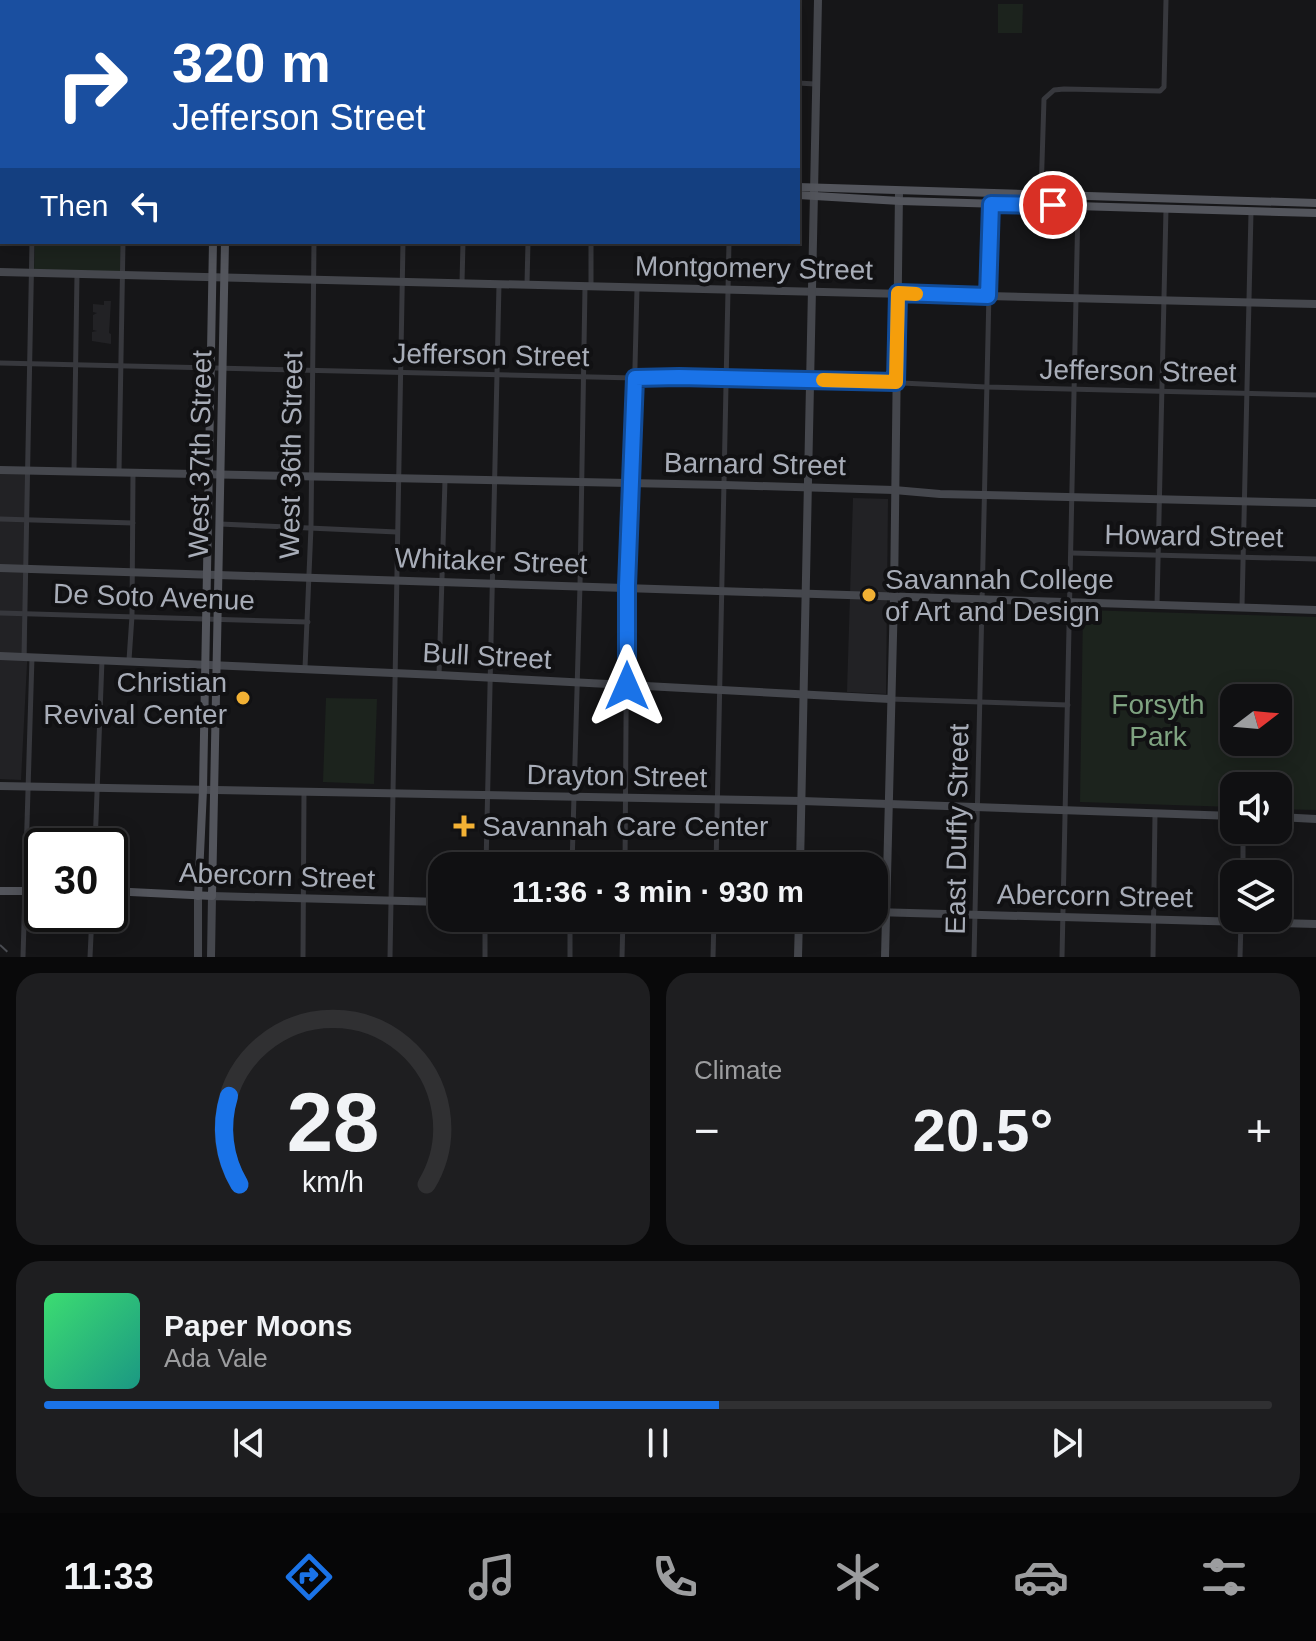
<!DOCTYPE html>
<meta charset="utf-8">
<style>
:root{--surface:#101012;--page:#1e1e20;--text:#f1f3f6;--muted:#9c9d9f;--line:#303032;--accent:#1a73e8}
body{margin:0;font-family:Helvetica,sans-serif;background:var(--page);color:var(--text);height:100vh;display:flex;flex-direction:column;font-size:30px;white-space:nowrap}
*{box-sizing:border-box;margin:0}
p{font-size:26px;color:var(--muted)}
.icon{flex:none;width:44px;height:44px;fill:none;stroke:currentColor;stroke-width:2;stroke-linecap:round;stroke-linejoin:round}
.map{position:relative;height:957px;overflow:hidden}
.drawer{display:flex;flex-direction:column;gap:16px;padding:16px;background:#09090a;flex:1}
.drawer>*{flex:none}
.hud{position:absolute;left:0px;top:0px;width:800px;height:244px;box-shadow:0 4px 20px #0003,0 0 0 2px var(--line);background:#1a4fa0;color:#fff;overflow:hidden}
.needle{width:52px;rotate:74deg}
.fabs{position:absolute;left:1220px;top:684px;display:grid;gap:16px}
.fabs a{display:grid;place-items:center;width:72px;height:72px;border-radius:16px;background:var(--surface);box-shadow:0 4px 20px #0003,0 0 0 2px var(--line);font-size:40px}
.speed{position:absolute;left:24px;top:828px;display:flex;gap:16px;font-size:40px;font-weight:700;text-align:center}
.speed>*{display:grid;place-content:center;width:104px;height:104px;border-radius:50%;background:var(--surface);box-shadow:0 4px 20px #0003,0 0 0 2px var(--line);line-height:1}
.speed .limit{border:4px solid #111;border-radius:12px;background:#fff;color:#111}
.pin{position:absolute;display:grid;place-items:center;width:68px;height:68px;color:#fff;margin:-34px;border:4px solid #fff;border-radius:50%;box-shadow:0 2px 8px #0007}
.me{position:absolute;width:88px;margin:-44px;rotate:0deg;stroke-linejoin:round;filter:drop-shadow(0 0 6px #0008)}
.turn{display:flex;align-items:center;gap:28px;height:168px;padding:0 40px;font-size:36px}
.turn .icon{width:104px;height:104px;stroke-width:2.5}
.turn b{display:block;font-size:56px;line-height:68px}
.then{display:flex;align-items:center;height:76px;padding:0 40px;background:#0003;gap:16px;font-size:30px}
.big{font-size:60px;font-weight:700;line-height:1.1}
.drawer .card{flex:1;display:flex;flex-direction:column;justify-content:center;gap:12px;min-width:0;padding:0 28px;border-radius:24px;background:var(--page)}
.drawer .dial{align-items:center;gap:0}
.dial svg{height:208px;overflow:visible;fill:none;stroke:var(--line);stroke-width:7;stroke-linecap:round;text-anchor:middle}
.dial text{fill:var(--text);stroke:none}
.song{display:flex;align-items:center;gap:24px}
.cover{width:96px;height:96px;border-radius:12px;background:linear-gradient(135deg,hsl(140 70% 55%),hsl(170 70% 35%))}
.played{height:8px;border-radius:4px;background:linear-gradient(90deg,var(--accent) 55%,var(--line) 55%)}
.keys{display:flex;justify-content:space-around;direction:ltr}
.heat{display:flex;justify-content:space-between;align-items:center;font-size:44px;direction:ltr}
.drawer .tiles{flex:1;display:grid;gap:16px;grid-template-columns:1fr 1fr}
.card:last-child{grid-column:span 2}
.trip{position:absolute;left:428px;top:852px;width:460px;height:80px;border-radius:24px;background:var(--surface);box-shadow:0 4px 20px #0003,0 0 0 2px var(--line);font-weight:700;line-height:80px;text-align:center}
.tabs{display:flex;height:128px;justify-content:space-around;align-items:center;background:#060607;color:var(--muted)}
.tabs .icon{width:56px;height:56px}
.tabs .selected{color:var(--accent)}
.tabs b{font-size:36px;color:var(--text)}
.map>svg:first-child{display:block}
.built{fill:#222225}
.green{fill:#1c231d;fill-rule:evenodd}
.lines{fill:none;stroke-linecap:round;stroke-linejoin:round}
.street{stroke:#37383d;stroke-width:5}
.secondary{stroke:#45474d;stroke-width:8}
.primary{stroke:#53555c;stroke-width:8}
.rail{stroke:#4a4c52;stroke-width:2;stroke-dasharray:10 8;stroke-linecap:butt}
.route-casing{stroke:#114b97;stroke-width:20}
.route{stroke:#1a73e8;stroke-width:14}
.slow{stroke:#f59e0b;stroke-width:14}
.poi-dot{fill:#f2b134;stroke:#111113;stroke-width:3}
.labels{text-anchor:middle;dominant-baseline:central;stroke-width:8;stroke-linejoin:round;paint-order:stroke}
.street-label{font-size:28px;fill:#a8adb8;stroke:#111113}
.poi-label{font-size:28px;fill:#a8adb8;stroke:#111113;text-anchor:start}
.park-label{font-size:28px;fill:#7fa381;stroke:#111113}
</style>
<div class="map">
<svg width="1316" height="957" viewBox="0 0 1316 957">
<rect width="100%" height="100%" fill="#161618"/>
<g class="built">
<path d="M104,301H111L109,333L111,334V344L92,341V332L97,331L93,330V315L97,313L93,312V304L104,305Z"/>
<path d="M0,470H28L27,664L21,780L0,779Z"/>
<path d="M853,498L888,499L886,694L847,692Z"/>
</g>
<g class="green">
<path d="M998,4H1023L1022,33H998Z"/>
<path d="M35,242H121L120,273L34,271Z"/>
<path d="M1083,610L1316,617V810L1278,809V786H1234V807L1080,802ZM1234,698H1278V742H1234Z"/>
<path d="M326,698L377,699L374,784L323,782Z"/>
</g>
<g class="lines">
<g class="street">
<path d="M400,0V2"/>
<path d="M549,0V2"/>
<path d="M610,0L664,1"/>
<path d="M38,2V0"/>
<path d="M128,2V0"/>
<path d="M320,2V0"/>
<path d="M465,2L466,0"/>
<path d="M734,2V0"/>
<path d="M0,66H2"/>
<path d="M798,83L815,84"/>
<path d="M1041,194L1044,99L1054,90L1064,89L1160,91L1164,87L1166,0"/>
<path d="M462,283L463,242"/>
<path d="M527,284L528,242"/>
<path d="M591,286V242"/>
<path d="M0,363L635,378L817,379L986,387L1316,395"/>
<path d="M74,471L77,274"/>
<path d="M119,472L123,242"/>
<path d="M0,519L133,523"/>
<path d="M220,524L397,532"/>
<path d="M1071,553L1316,559"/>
<path d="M1157,605L1166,209"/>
<path d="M1242,607L1251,212"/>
<path d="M0,613L308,622"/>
<path d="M24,656L32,242"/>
<path d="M129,660L132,616L133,473"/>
<path d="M305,668L311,527L314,242"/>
<path d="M439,675L445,480"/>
<path d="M890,699L1068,705"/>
<path d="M95,846L102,660"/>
<path d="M486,866L499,284"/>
<path d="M572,866L580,585L585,287"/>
<path d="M625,866L627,586L632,483L637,288"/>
<path d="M716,866L729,242"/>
<path d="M1243,874V830"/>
<path d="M23,957L32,657"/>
<path d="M90,957L92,914"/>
<path d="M303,957L304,792"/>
<path d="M390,957L403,242"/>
<path d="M485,957V918"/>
<path d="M570,957V918"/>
<path d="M622,957L623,918"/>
<path d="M713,957L714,918"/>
<path d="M974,957L991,204"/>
<path d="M1062,957L1078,205"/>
<path d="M1153,957L1155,814"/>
<path d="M1240,957L1241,922"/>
</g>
<g class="secondary">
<path d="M0,272L1316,304"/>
<path d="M0,470L724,485L894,490L940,494L1316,503"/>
<path d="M0,568L1316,610"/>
<path d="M0,656L439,675L890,699"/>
<path d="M0,786L802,801L1234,816"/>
<path d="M1278,817L1316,819"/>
<path d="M800,866L818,0"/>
<path d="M874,912L1316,924"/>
<path d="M198,957V896"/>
<path d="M211,957L212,896L442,902"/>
<path d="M798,957L799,918"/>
<path d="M885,957L894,596L899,192"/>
</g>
<g class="primary">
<path d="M217,2V0"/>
<path d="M230,2V0"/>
<path d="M0,172H2"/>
<path d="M0,181H2"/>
<path d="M798,187L1316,203"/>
<path d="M798,195L900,201L1316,213"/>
<path d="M0,891H42"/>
<path d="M110,891L212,896L225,242"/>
<path d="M198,896L203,790L213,242"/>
</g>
<path class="rail" d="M0,945L13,957"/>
</g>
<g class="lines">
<defs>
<path id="route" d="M627,686V586L635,378L679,377L896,382L898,293L988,296L991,204L1053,205"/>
</defs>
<use href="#route" class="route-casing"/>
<use href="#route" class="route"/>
<path class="slow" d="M823,380L896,382L898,293L916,294"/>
</g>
<g class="poi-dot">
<circle cx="869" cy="595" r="8"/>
<circle cx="243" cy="698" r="8"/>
<path d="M460 814h8v8h8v8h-8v8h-8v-8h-8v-8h8z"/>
</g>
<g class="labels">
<g class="street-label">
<text transform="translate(754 268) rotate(1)">Montgomery Street</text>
<text transform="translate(491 355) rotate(1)">Jefferson Street</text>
<text transform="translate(1138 371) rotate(1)">Jefferson Street</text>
<text transform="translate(200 454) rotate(-89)">West 37th Street</text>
<text transform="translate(291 455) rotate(-89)">West 36th Street</text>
<text transform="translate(755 464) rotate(1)">Barnard Street</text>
<text transform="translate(1194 536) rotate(1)">Howard Street</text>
<text transform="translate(491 561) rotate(2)">Whitaker Street</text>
<text transform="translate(154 597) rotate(2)">De Soto Avenue</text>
<text transform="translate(487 656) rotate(3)">Bull Street</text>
<text transform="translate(617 776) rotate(1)">Drayton Street</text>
<text transform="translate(957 829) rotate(-89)">East Duffy Street</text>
<text transform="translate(277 876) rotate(2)">Abercorn Street</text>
<text transform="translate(1095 896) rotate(1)">Abercorn Street</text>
</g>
<g class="poi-label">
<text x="885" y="579">Savannah College<tspan x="885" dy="32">of Art and Design</tspan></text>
<text x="227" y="682" text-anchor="end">Christian<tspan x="227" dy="32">Revival Center</tspan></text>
<text x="482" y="826">Savannah Care Center</text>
</g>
<g class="park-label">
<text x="1158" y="704">Forsyth<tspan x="1158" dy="32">Park</tspan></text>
</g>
</g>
</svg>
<div class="fabs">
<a><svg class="needle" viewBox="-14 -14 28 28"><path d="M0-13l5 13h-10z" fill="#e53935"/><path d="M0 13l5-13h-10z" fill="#9c9d9f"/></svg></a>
<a><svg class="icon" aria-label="sound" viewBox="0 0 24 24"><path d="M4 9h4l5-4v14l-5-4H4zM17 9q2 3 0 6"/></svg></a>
<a><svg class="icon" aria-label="layers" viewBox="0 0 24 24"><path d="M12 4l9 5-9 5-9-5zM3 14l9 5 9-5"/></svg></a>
</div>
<div class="speed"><div class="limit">30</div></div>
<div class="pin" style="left:1053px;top:205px;background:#d93025"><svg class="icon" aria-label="arrive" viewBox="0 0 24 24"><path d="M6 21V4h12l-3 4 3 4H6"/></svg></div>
<svg class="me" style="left:627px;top:686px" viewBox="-20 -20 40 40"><path d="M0-17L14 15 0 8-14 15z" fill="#1a73e8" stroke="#fff" stroke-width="4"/></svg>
<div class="trip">11:36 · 3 min · 930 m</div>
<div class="hud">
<div class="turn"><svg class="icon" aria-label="right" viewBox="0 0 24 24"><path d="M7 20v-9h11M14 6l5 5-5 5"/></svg><div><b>320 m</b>Jefferson Street</div></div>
<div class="then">Then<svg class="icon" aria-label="left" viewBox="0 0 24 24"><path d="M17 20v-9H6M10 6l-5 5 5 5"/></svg></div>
</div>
</div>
<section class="drawer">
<div class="tiles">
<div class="card dial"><svg viewBox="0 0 100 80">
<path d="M14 69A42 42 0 1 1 86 69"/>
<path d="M14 69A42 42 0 0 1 10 35" stroke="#1a73e8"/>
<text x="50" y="56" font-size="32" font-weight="700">28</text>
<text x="50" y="72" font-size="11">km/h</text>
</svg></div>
<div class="card"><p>Climate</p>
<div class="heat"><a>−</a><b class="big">20.5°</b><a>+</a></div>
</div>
<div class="card">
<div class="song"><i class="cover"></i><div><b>Paper Moons</b><p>Ada Vale</p></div></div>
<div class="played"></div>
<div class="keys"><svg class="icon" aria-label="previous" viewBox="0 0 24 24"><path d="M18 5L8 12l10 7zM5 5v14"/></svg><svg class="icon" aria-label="pause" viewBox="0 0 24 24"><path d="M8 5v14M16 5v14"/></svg><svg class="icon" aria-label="next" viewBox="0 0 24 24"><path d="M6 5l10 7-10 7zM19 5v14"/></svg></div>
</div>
</div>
</section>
<nav class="tabs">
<b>11:33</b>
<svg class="icon selected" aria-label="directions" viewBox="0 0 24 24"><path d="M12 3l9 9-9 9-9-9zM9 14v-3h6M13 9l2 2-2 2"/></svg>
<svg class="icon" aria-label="music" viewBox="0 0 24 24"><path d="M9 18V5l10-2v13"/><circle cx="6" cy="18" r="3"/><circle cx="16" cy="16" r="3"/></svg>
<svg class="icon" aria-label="phone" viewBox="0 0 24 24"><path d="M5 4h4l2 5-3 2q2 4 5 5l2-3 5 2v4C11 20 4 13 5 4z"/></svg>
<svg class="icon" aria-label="climate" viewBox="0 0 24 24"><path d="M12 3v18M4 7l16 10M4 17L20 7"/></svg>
<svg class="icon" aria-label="car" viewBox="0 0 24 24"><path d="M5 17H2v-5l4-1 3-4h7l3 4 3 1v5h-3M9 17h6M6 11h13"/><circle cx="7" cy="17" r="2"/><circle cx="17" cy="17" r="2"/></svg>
<svg class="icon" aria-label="filters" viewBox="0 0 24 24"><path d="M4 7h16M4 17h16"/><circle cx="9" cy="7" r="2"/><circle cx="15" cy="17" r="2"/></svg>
</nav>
